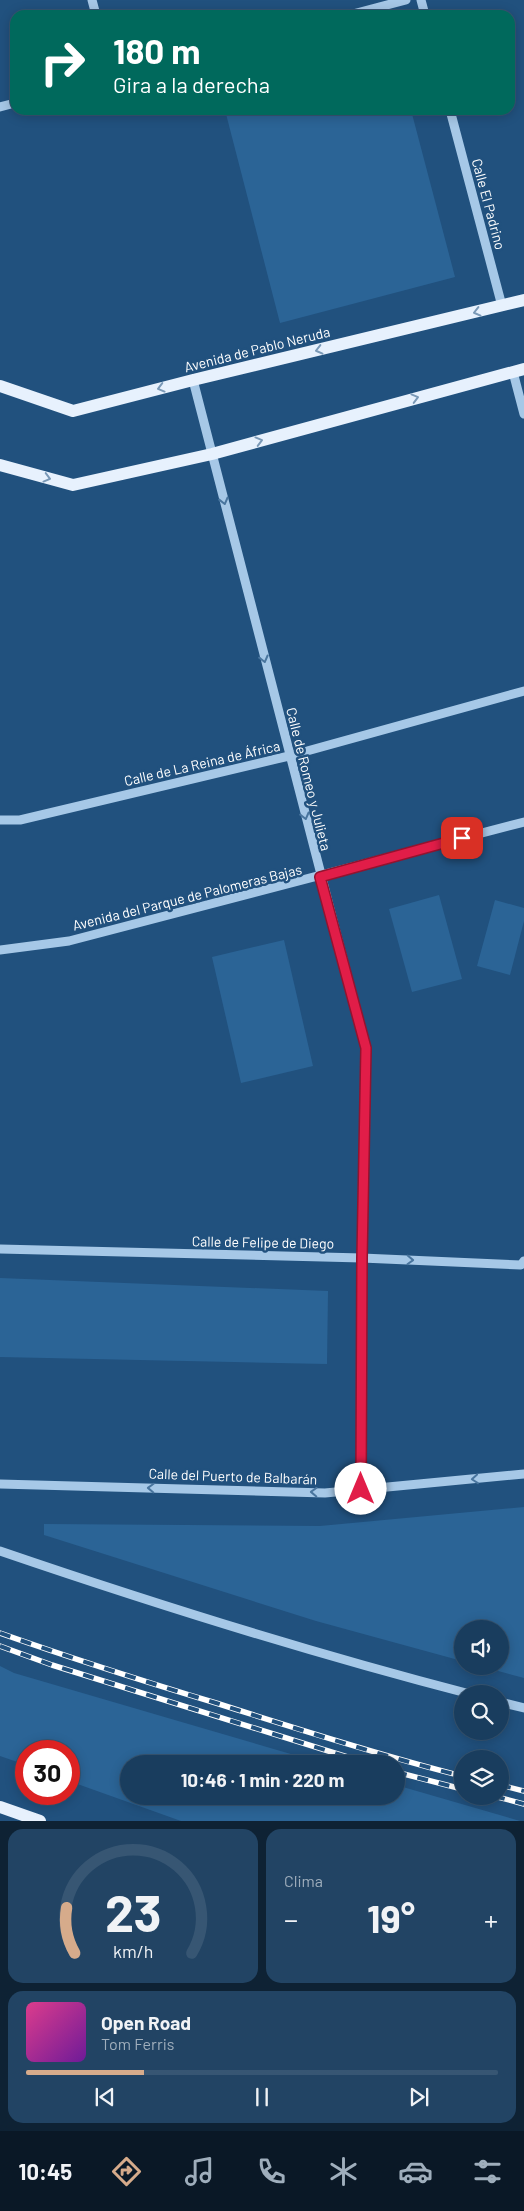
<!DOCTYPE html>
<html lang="es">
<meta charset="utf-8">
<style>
:root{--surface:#193d5e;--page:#224464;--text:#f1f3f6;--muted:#9faebc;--line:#375673;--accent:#d6ab8b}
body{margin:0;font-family:Barlow,sans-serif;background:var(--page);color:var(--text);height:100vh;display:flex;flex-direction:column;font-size:19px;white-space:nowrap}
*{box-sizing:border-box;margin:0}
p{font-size:16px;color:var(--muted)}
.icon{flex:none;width:28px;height:28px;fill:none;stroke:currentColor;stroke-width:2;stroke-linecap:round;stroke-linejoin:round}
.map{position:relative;height:1821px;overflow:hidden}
.sheet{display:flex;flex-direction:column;gap:8px;padding:8px;background:#0e2234;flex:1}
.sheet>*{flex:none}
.guide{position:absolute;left:10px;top:10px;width:505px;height:105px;border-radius:15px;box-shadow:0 2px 12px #0003,0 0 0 1px var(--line);background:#00695c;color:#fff;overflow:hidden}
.fabs{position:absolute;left:454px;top:1620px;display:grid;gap:10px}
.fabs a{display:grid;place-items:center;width:55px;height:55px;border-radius:50%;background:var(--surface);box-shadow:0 2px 12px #0003,0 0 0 1px var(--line);font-size:25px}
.speed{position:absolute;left:15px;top:1740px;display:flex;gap:10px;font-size:25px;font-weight:700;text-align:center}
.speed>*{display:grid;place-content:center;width:65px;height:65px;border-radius:50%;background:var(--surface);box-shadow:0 2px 12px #0003,0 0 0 1px var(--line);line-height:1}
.speed .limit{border:8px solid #d22;background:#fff;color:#111}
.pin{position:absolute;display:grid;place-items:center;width:42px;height:42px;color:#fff;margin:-21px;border-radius:10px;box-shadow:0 2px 8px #0006}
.me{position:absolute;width:55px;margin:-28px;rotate:0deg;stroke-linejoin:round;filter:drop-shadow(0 0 4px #0008)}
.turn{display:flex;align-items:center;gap:18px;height:105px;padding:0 20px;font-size:22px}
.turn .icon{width:65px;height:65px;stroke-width:2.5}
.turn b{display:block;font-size:35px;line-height:42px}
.big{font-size:38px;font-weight:700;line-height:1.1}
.sheet .card{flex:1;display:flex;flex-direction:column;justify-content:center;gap:8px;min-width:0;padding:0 18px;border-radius:15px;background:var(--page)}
.sheet .dial{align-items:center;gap:0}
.dial svg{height:130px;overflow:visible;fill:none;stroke:var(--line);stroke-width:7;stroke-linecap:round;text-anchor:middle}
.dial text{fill:var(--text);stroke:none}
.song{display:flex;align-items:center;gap:15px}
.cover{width:60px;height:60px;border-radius:8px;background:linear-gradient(135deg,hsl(330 70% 55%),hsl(280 70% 35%))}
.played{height:5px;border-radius:2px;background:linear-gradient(90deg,var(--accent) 25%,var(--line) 25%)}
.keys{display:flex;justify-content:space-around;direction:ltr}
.heat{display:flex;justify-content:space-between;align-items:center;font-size:28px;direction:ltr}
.sheet .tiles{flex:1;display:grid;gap:8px;grid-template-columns:1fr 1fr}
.card:last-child{grid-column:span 2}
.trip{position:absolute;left:120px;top:1755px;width:285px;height:50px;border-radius:25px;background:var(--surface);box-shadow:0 2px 12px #0003,0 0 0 1px var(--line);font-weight:700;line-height:50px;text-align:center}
.dock{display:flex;height:80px;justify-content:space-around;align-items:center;background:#0a1826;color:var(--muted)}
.dock .icon{width:35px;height:35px}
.dock .selected{color:var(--accent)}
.dock b{font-size:22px;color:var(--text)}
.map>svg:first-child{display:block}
.green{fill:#2b6496}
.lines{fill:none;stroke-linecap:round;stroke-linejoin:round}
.minor{stroke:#a6c8e7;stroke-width:9}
.major{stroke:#e7f1fd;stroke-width:12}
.rail-casing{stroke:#fff;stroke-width:5.5}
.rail{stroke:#21517e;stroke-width:4;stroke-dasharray:11;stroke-linecap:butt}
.oneway{stroke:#7a99b7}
.oneway2{stroke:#49759e}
.route-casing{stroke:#92132f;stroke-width:12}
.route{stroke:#e11d48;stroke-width:9}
.labels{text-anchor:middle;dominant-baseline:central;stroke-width:5;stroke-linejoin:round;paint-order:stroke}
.street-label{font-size:14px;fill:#fff;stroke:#21517e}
</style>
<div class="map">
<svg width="524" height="1821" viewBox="0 0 524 1821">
<rect width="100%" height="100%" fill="#21517e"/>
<g class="green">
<path d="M225,110H411L455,277L280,323Z"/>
<path d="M439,895L462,979L412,992L389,909Z"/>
<path d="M495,900L524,908V921L510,975L477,966Z"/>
<path d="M284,940L313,1066L241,1083L212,957Z"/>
<path d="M0,1278L328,1291L327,1364L0,1357Z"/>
<path d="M524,1507V1678L480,1666H500V1629H462V1661L316,1621L44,1535V1524L320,1526Z"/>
<path d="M0,1666L14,1673L325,1764H129V1796H396V1785L520,1821H181L69,1781V1751H26V1765L0,1756Z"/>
</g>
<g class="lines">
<g class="minor">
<path d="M92,0L96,15"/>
<path d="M421,0L425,15"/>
<path d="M349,15L406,0"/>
<path d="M0,107L15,103"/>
<path d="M450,110L502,306"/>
<path d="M513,372L524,414"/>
<path d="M193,380L366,1048L362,1258L361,1489"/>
<path d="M0,820H20L289,756L524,691"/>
<path d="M0,950L69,941L524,822"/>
<path d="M0,1249L362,1258L521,1265L524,1261"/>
<path d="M0,1484L325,1493L524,1474"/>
<path d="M0,1551C155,1604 311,1653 470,1694"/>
<path d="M500,1702L524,1708"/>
</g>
<g class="major">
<path d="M0,386L73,411L193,380L524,300"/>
<path d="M0,465L73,485L212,454L524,369"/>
<path d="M0,1807L40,1821"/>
</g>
<defs>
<g id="rail">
<path d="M0,1633C71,1658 143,1681 216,1703C297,1729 379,1755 462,1776"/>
<path d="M0,1646L52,1665L370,1764"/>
<path d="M396,1772L462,1789"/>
<path d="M500,1785L524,1791"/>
<path d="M494,1796L524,1804"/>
</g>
</defs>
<use href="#rail" class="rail-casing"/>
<use href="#rail" class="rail"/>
</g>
<defs><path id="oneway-chevron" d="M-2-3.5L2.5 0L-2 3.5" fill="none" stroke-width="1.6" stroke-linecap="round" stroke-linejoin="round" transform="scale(1.25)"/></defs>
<g class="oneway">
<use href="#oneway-chevron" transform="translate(477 312) rotate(166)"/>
<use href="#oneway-chevron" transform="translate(319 350) rotate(166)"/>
<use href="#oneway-chevron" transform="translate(161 388) rotate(165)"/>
<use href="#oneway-chevron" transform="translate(415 398) rotate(-15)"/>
<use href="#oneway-chevron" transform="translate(259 441) rotate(-15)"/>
<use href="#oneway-chevron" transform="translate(47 478) rotate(15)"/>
</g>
<g class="oneway2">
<use href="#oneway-chevron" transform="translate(224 501) rotate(76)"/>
<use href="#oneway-chevron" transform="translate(264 659) rotate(76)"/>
<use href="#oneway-chevron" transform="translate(305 816) rotate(76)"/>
<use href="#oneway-chevron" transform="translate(410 1260) rotate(2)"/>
<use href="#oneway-chevron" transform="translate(475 1479) rotate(175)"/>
<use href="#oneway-chevron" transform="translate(151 1488) rotate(-178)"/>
<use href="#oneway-chevron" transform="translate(314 1492) rotate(-178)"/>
</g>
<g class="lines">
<defs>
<path id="route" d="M361,1489L362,1258L366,1048L320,877L462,838"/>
</defs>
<use href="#route" class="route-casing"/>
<use href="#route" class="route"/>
</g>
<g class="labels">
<g class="street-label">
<text transform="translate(489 204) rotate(75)">Calle El Padrino</text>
<text transform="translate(257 349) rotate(-14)">Avenida de Pablo Neruda</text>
<text transform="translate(202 763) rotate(-13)">Calle de La Reina de África</text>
<text transform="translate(309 779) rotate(76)">Calle de Romeo y Julieta</text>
<text transform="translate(187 897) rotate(-14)">Avenida del Parque de Palomeras Bajas</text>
<text transform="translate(263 1242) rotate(1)">Calle de Felipe de Diego</text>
<text transform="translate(233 1476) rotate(2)">Calle del Puerto de Balbarán</text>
</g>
</g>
</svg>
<div class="fabs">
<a><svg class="icon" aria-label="sound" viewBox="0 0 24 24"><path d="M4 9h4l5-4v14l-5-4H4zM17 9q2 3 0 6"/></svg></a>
<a><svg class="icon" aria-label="search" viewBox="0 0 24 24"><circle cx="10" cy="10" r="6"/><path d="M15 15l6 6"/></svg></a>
<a><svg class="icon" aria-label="layers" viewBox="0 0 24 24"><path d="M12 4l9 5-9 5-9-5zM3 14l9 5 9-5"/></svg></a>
</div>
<div class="speed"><div class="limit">30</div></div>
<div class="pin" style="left:462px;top:838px;background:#d93025"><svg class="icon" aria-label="arrive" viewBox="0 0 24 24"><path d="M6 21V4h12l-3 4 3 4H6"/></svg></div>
<svg class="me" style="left:361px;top:1489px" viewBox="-20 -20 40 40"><circle r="19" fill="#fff"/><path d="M0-13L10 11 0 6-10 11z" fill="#e11d48"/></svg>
<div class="trip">10:46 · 1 min · 220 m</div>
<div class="guide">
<div class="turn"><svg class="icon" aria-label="right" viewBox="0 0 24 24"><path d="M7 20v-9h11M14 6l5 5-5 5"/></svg><div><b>180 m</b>Gira a la derecha</div></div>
</div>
</div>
<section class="sheet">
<div class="tiles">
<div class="card dial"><svg viewBox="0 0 100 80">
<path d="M14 69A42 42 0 1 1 86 69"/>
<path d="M14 69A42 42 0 0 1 9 41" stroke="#d6ab8b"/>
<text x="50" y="56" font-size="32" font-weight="700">23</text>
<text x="50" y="72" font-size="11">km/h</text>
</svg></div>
<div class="card"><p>Clima</p>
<div class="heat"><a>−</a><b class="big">19°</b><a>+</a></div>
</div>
<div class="card">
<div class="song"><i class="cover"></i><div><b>Open Road</b><p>Tom Ferris</p></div></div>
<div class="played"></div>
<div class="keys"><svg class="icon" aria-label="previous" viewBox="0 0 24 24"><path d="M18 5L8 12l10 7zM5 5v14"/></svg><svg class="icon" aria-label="pause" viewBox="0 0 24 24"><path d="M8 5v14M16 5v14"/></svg><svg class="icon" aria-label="next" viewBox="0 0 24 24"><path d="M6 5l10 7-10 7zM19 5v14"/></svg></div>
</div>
</div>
</section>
<nav class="dock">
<b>10:45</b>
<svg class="icon selected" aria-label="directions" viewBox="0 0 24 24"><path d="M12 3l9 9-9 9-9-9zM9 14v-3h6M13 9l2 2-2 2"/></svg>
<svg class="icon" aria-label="music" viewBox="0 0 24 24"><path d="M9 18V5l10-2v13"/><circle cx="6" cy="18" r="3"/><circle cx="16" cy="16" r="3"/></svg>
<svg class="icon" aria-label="phone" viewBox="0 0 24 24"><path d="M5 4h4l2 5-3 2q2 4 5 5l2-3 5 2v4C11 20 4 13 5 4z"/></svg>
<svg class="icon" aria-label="climate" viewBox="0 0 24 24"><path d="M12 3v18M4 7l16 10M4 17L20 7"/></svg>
<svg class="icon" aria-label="car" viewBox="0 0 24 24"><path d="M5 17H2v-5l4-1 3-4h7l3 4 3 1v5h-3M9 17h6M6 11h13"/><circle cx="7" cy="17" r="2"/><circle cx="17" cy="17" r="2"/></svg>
<svg class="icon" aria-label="filters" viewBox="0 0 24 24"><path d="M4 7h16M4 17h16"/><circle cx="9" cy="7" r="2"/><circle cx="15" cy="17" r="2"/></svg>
</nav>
